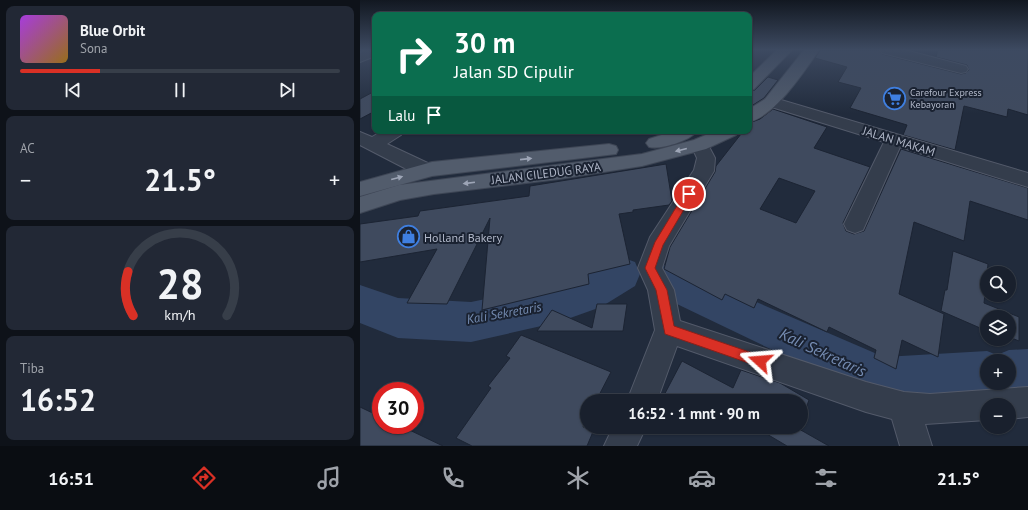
<!DOCTYPE html>
<html lang="id">
<meta charset="utf-8">
<style>
:root{--surface:#19202d;--page:#222835;--text:#f1f3f6;--muted:#9fa3aa;--line:#373e49;--accent:#d93025}
body{margin:0;font-family:"PT Sans",sans-serif;background:var(--page);color:var(--text);height:100vh;display:flex;flex-direction:column;font-size:15px;white-space:nowrap}
*{box-sizing:border-box;margin:0}
p{font-size:13px;color:var(--muted)}
.icon{flex:none;width:22px;height:22px;fill:none;stroke:currentColor;stroke-width:2;stroke-linecap:round;stroke-linejoin:round}
.map{position:relative;flex:1;overflow:hidden}
.details{display:flex;flex-direction:column;gap:6px;padding:6px;background:#0e1219;width:360px}
.details>*{flex:none}
.top-card{position:absolute;left:12px;top:12px;width:380px;height:122px;border-radius:8px;box-shadow:0 1px 3px #0004,0 0 0 1px var(--line);background:#0b6e4f;color:#fff;overflow:hidden}
.fabs{position:absolute;left:620px;top:266px;display:grid;gap:8px}
.fabs a{display:grid;place-items:center;width:36px;height:36px;border-radius:50%;background:var(--surface);box-shadow:0 1px 3px #0004,0 0 0 1px var(--line);font-size:20px}
.speed{position:absolute;left:12px;top:382px;display:flex;gap:8px;font-size:20px;font-weight:700;text-align:center}
.speed>*{display:grid;place-content:center;width:52px;height:52px;border-radius:50%;background:var(--surface);box-shadow:0 1px 3px #0004,0 0 0 1px var(--line);line-height:1}
.speed .limit{border:6px solid #d22;background:#fff;color:#111}
.pin{position:absolute;display:grid;place-items:center;width:34px;height:34px;color:#fff;margin:-17px;border:2px solid #fff;border-radius:50%;box-shadow:0 1px 4px #0007}
.me{position:absolute;width:44px;margin:-22px;rotate:289deg;stroke-linejoin:round;filter:drop-shadow(0 0 3px #0008)}
.turn{display:flex;align-items:center;gap:14px;height:84px;padding:0 16px;font-size:18px}
.turn .icon{width:52px;height:52px;stroke-width:2.5}
.turn b{display:block;font-size:28px;line-height:34px}
.then{display:flex;align-items:center;height:38px;padding:0 16px;background:#0003;gap:8px;font-size:15px}
.big{font-size:30px;font-weight:700;line-height:1.1}
.details .card{flex:1;display:flex;flex-direction:column;justify-content:center;gap:6px;min-width:0;padding:0 14px;border-radius:8px;background:var(--page)}
.details .dial{align-items:center;gap:0}
.dial svg{height:104px;overflow:visible;fill:none;stroke:var(--line);stroke-width:7;stroke-linecap:round;text-anchor:middle}
.dial text{fill:var(--text);stroke:none}
.song{display:flex;align-items:center;gap:12px}
.cover{width:48px;height:48px;border-radius:6px;background:linear-gradient(135deg,hsl(280 70% 55%),hsl(40 70% 35%))}
.played{height:4px;border-radius:2px;background:linear-gradient(90deg,var(--accent) 25%,var(--line) 25%)}
.keys{display:flex;justify-content:space-around;direction:ltr}
.heat{display:flex;justify-content:space-between;align-items:center;font-size:22px;direction:ltr}
.trip{position:absolute;left:220px;top:394px;width:228px;height:40px;border-radius:20px;background:var(--surface);box-shadow:0 1px 3px #0004,0 0 0 1px var(--line);font-weight:700;line-height:40px;text-align:center}
.dock{display:flex;height:64px;justify-content:space-around;align-items:center;background:#0a0d12;color:var(--muted)}
.dock .icon{width:28px;height:28px}
.dock .current{color:var(--accent)}
.dock b{font-size:18px;color:var(--text)}
main{display:flex;flex:1;min-height:0}
.map>svg:first-child{display:block}
.lines{fill:none;stroke-linecap:round;stroke-linejoin:round}
.river{fill:#334564;fill-rule:evenodd}
.building{fill:#3f4a5e;stroke:#1c2433;fill-rule:evenodd}
.minor-casing{stroke:#535a6a;stroke-width:2}
.major-casing{stroke:#3e4655;stroke-width:2}
.minor{fill:#343d4c;fill-rule:evenodd}
.major{fill:#525c6c;fill-rule:evenodd}
.oneway{fill:#9da5b6}
.route{fill:#d93025;stroke:#8d1f18}
.labels{text-anchor:middle;dominant-baseline:central;stroke-width:4;stroke-linejoin:round;paint-order:stroke}
.far-poi-label{font-size:10px;fill:#b0b7c8;stroke:#1a2231;text-anchor:start}
.street-label{font-size:12px;fill:#b0b7c8;stroke:#1a2231}
.poi-label{font-size:12px;fill:#b0b7c8;stroke:#1a2231;text-anchor:start}
.water-label{font-size:13px;font-style:italic;fill:#758cb2;stroke:#1a2231}
.near-water-label{font-size:16px;font-style:italic;fill:#758cb2;stroke:#1a2231}
</style>
<main>
<section class="details">
<div class="card">
<div class="song"><i class="cover"></i><div><b>Blue Orbit</b><p>Sona</p></div></div>
<div class="played"></div>
<div class="keys"><svg class="icon" aria-label="previous" viewBox="0 0 24 24"><path d="M18 5L8 12l10 7zM5 5v14"/></svg><svg class="icon" aria-label="pause" viewBox="0 0 24 24"><path d="M8 5v14M16 5v14"/></svg><svg class="icon" aria-label="next" viewBox="0 0 24 24"><path d="M6 5l10 7-10 7zM19 5v14"/></svg></div>
</div>
<div class="card"><p>AC</p>
<div class="heat"><a>−</a><b class="big">21.5°</b><a>+</a></div>
</div>
<div class="card dial"><svg viewBox="0 0 100 80">
<path d="M14 69A42 42 0 1 1 86 69"/>
<path d="M14 69A42 42 0 0 1 10 35" stroke="#d93025"/>
<text x="50" y="56" font-size="32" font-weight="700">28</text>
<text x="50" y="72" font-size="11">km/h</text>
</svg></div>
<div class="card"><p>Tiba</p><b class="big">16:52</b></div>
</section>
<div class="map">
<svg width="668" height="446" viewBox="0 0 668 446">
<rect width="100%" height="100%" fill="#212b3c"/>
<g class="lines">
<g class="river">
<path d="M261,257L275,262L280,274L275,286L241,307L199,322L111,342L38,338L0,323V285L38,298L111,302L199,284L217,279L247,262Z"/>
<path d="M308,264L524,357L627,351L637,355L649,350L668,349V395L649,396L639,392L627,397L523,403L294,293L288,281L294,269ZM627,361H649V383H627Z"/>
</g>
</g>
<g class="building">
<path d="M460,50H519L522,54L601,74L606,73L609,70L607,65L576,57L578,50H668V115L648,109L647,117L604,106L595,150L543,135L547,125L490,108L501,88L478,82L487,67L455,58Z"/>
<path d="M408,77L418,80L404,98L393,105L389,103V92L395,90Z"/>
<path d="M15,91V111L0,119V99Z"/>
<path d="M413,109L467,127L454,148L510,167L483,223L486,231L494,234L504,231L541,149L668,188V220L610,201L604,241L554,222L539,294L584,314L578,357L542,340L536,369L514,358L516,350L469,327L467,332L398,299L394,308L365,294L362,300L304,269L310,247L355,172L356,166L381,134L385,131H389V126L392,122L400,119ZM419,178L455,191L436,223L400,209Z"/>
<path d="M306,164L312,201L309,205L273,210V212L259,214L270,264L228,274L229,284L122,310L130,218L87,304L47,303L77,249L0,262V224L58,216L60,211L169,196L170,186Z"/>
<path d="M593,251L628,264L624,303L659,317V341L649,337V317H627V331L581,311L585,290H587Z"/>
<path d="M237,304H267L263,331H177L192,310L232,328Z"/>
<path d="M161,335L251,372L236,401H227V419L223,427H235L227,446H112L96,438L131,388L128,386L150,358L146,356Z"/>
<path d="M322,361L373,388L381,370L420,383L449,400L441,422V401H301Z"/>
<path d="M0,407L21,417V425H39L83,446H0Z"/>
<path d="M395,427H439V429L469,446H427Z"/>
</g>
<g class="lines">
<defs>
<g id="minor">
<path d="M5,50H15V56L0,62V53Z"/>
<path d="M520,50H545L606,66L608,69L606,72L601,73L522,53Z"/>
<path d="M411,97L668,173V187L540,147L503,230L495,233L487,230L484,224L524,142L405,105L403,102L405,99Z"/>
<path d="M22,131H44L41,135L27,144L72,165L75,170L72,175L65,177L58,175L0,145V132L12,137Z"/>
<path d="M340,139L346,141L355,158L354,171L309,246L302,268L314,290L320,321L506,382L544,392L570,394L668,387V417L649,419V405H627V420L565,424L572,446H540L532,419L506,412L317,346L297,401H267L295,330L288,290L278,268L290,237L334,170L337,158L331,145L334,141Z"/>
<path d="M253,427H286L277,446H244Z"/>
</g>
<g id="major">
<path d="M417,50H432L394,89L389,91V77Z"/>
<path d="M444,50H459C444,72 415,116 389,122V109L405,99Z"/>
<path d="M314,131H337C330,141 300,150 289,147L286,143L289,139Z"/>
<path d="M355,131H379L376,135L346,149L282,166L199,179L74,194L40,200L0,213V197L39,185L282,154L334,140Z"/>
<path d="M249,144L256,146L258,150L256,154L72,176L0,196V182L72,162Z"/>
</g>
</defs>
<use href="#minor" class="minor-casing"/>
<use href="#major" class="major-casing"/>
<use href="#minor" class="minor"/>
<use href="#major" class="major"/>
</g>
<defs><path id="oneway-solid" d="M-6-.8H1V-3.2L6.5 0L1 3.2V.8H-6Z"/></defs>
<g class="oneway">
<use href="#oneway-solid" transform="translate(321 150) rotate(166)"/>
<use href="#oneway-solid" transform="translate(166 159) rotate(-6)"/>
<use href="#oneway-solid" transform="translate(37 178) rotate(-15)"/>
<use href="#oneway-solid" transform="translate(109 183) rotate(173)"/>
</g>
<linearGradient id="sky" x2="0" y2="1"><stop stop-color="#121821"/><stop offset="0.44" stop-color="#3d4a61"/><stop offset="1" stop-color="#3d4a61" stop-opacity="0"/></linearGradient>
<rect width="668" height="113" fill="url(#sky)"/>
<path class="route" d="M329,190L333,194L303,245L295,268L307,290L314,326L404,357L406,361L404,365L400,367L305,334L296,290L285,268L295,242L326,191Z"/>
<defs>
<symbol id="supermarket-ring" viewBox="-11 -11 22 22"><circle r="9.5" fill="#1a2231" stroke="#3f7fe0" stroke-width="1.5"/><path d="M-6-5.5h2.5l.6 2H6L4.5 2H-2.5L-4.4-4H-6ZM-1.5 3.2a1.3 1.3 0 1 0 .1 0ZM3 3.2a1.3 1.3 0 1 0 .1 0Z" fill="#3f7fe0"/></symbol>
<symbol id="shop-ring" viewBox="-11 -11 22 22"><circle r="9.5" fill="#1a2231" stroke="#3f7fe0" stroke-width="1.5"/><path d="M-5-2.5h2.3a2.7 3.5 0 0 1 5.4 0H5L5.5 6h-11ZM-1.5-2.5h3a1.5 2.3 0 0 0-3 0Z" fill="#3f7fe0"/></symbol>
</defs>
<g fill-rule="evenodd">
<use href="#supermarket-ring" x="522" y="86" width="25" height="25"/>
<use href="#shop-ring" x="36" y="224" width="25" height="25"/>
</g>
<g class="labels">
<g class="far-poi-label">
<text x="550" y="92">Carefour Express<tspan x="550" dy="12">Kebayoran</tspan></text>
</g>
<g class="street-label">
<text transform="translate(539 141) rotate(17)">JALAN MAKAM</text>
<text transform="translate(186 173) rotate(-7)">JALAN CILEDUG RAYA</text>
</g>
<g class="poi-label">
<text x="64" y="237">Holland Bakery</text>
</g>
<g class="water-label">
<text transform="translate(144 313) rotate(-10)">Kali Sekretaris</text>
</g>
<g class="near-water-label">
<text transform="translate(463 352) rotate(25)">Kali Sekretaris</text>
</g>
</g>
</svg>
<div class="fabs">
<a><svg class="icon" aria-label="search" viewBox="0 0 24 24"><circle cx="10" cy="10" r="6"/><path d="M15 15l6 6"/></svg></a>
<a><svg class="icon" aria-label="layers" viewBox="0 0 24 24"><path d="M12 4l9 5-9 5-9-5zM3 14l9 5 9-5"/></svg></a>
<a>+</a>
<a>−</a>
</div>
<div class="speed"><div class="limit">30</div></div>
<div class="pin" style="left:329px;top:194px;background:#d93025"><svg class="icon" aria-label="arrive" viewBox="0 0 24 24"><path d="M6 21V4h12l-3 4 3 4H6"/></svg></div>
<svg class="me" style="left:400px;top:361px" viewBox="-20 -20 40 40"><path d="M0-17L14 15 0 8-14 15z" fill="#d93025" stroke="#fff" stroke-width="4"/></svg>
<div class="trip">16:52 · 1 mnt · 90 m</div>
<div class="top-card">
<div class="turn"><svg class="icon" aria-label="right" viewBox="0 0 24 24"><path d="M7 20v-9h11M14 6l5 5-5 5"/></svg><div><b>30 m</b>Jalan SD Cipulir</div></div>
<div class="then">Lalu<svg class="icon" aria-label="arrive" viewBox="0 0 24 24"><path d="M6 21V4h12l-3 4 3 4H6"/></svg></div>
</div>
</div>
</main>
<nav class="dock">
<b>16:51</b>
<svg class="icon current" aria-label="directions" viewBox="0 0 24 24"><path d="M12 3l9 9-9 9-9-9zM9 14v-3h6M13 9l2 2-2 2"/></svg>
<svg class="icon" aria-label="music" viewBox="0 0 24 24"><path d="M9 18V5l10-2v13"/><circle cx="6" cy="18" r="3"/><circle cx="16" cy="16" r="3"/></svg>
<svg class="icon" aria-label="phone" viewBox="0 0 24 24"><path d="M5 4h4l2 5-3 2q2 4 5 5l2-3 5 2v4C11 20 4 13 5 4z"/></svg>
<svg class="icon" aria-label="climate" viewBox="0 0 24 24"><path d="M12 3v18M4 7l16 10M4 17L20 7"/></svg>
<svg class="icon" aria-label="car" viewBox="0 0 24 24"><path d="M5 17H2v-5l4-1 3-4h7l3 4 3 1v5h-3M9 17h6M6 11h13"/><circle cx="7" cy="17" r="2"/><circle cx="17" cy="17" r="2"/></svg>
<svg class="icon" aria-label="filters" viewBox="0 0 24 24"><path d="M4 7h16M4 17h16"/><circle cx="9" cy="7" r="2"/><circle cx="15" cy="17" r="2"/></svg>
<b>21.5°</b>
</nav>
